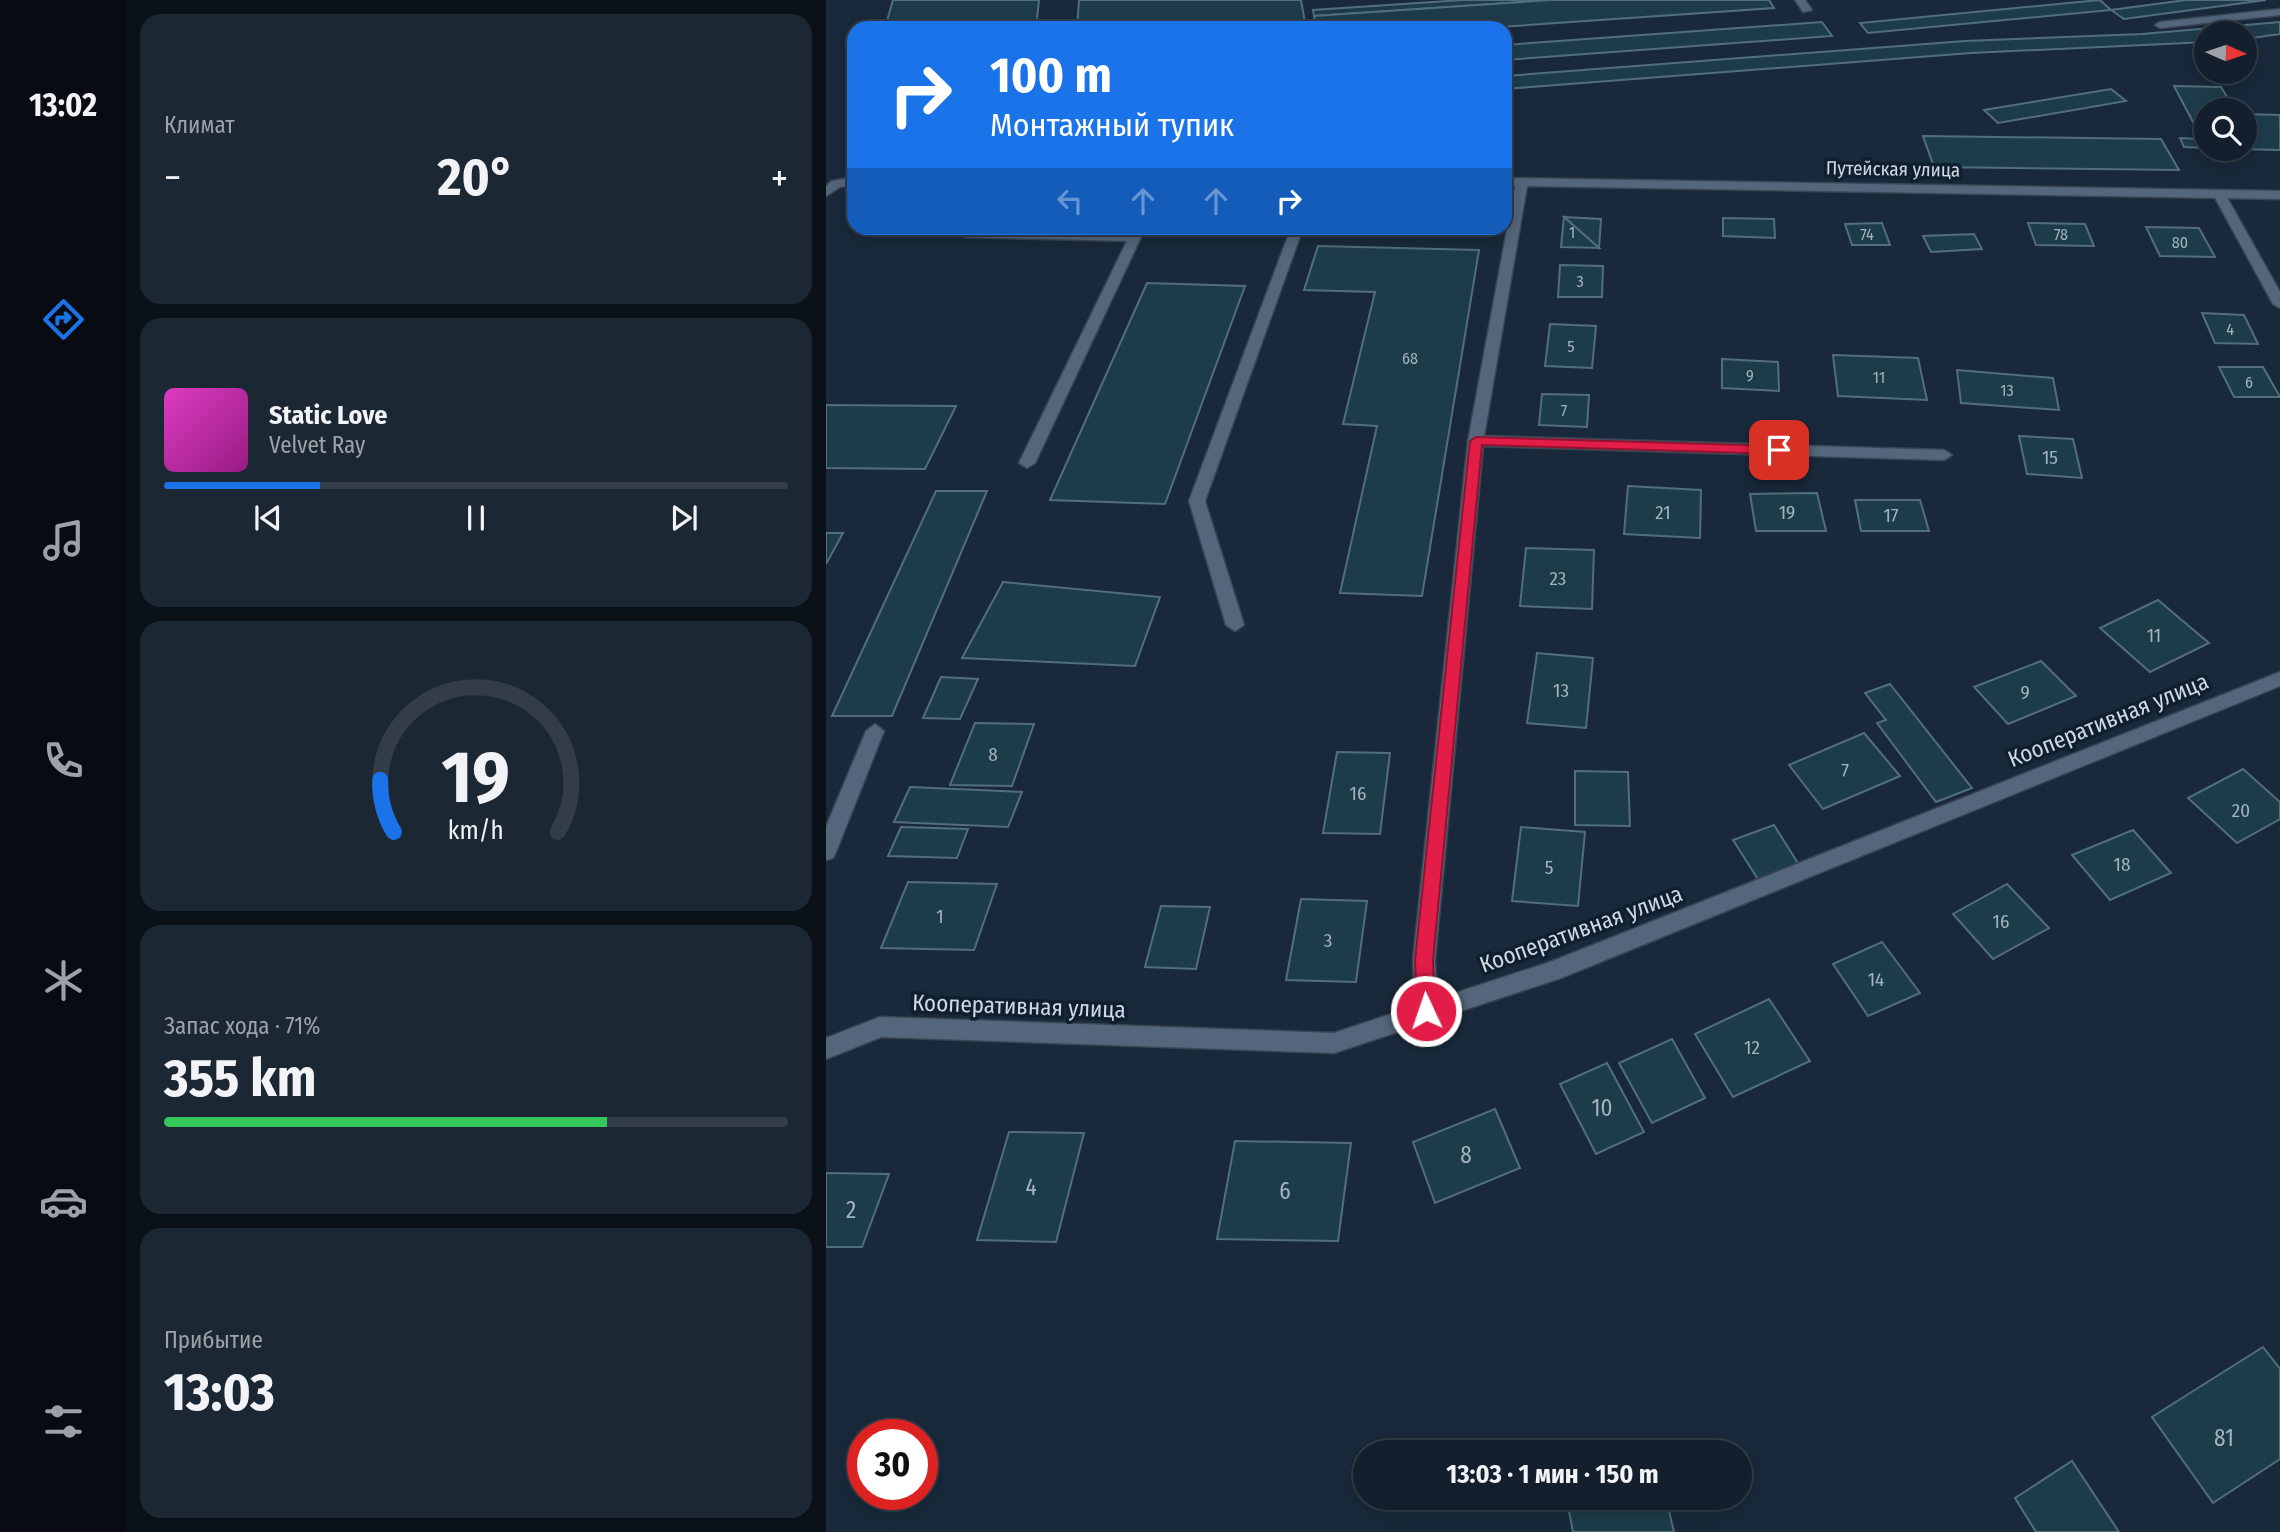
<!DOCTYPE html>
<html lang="ru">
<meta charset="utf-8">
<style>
:root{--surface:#131f2c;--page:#1c2734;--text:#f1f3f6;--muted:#9da2a9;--line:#323d48;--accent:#1a73e8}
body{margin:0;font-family:"Fira Sans Condensed",sans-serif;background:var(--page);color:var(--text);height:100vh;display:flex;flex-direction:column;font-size:26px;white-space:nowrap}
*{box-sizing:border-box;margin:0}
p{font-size:23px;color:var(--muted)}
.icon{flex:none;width:38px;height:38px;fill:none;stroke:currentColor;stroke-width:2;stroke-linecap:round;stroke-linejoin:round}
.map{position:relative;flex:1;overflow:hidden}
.sheet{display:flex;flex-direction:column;gap:14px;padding:14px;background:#0a1118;width:700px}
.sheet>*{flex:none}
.top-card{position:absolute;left:21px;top:21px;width:665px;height:214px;border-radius:21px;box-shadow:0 4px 18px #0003,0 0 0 2px var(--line);background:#1a73e8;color:#fff;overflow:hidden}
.needle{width:46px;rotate:93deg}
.controls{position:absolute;left:1368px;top:21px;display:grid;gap:14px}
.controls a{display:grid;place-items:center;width:63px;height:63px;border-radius:50%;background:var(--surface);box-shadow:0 4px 18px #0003,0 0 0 2px var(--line);font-size:35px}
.speed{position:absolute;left:21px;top:1419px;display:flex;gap:14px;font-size:35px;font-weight:700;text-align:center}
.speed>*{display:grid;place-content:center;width:91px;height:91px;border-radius:50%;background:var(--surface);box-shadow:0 4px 18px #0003,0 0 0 2px var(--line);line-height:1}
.speed .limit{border:10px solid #d22;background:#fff;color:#111}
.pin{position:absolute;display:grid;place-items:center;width:60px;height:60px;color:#fff;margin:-30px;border-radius:14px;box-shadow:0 4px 10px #0006}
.me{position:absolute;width:77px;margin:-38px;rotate:357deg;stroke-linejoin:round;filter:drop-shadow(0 0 5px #0008)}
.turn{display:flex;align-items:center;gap:24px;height:147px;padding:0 28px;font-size:32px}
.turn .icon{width:91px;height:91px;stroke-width:2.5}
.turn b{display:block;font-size:49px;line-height:60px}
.lanes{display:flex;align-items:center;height:66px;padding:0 28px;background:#0003;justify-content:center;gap:35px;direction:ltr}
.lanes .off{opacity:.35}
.big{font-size:52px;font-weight:700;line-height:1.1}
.sheet .card{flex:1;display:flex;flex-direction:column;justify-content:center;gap:10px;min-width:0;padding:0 24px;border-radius:21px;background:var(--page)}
.sheet .dial{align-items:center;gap:0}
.dial svg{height:182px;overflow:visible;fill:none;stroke:var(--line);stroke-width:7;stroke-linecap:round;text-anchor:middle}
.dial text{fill:var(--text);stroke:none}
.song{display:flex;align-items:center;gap:21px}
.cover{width:84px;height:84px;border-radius:10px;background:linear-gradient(135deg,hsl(310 70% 55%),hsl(310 70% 35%))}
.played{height:7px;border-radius:4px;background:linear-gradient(90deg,var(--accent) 25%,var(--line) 25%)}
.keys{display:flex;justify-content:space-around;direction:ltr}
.heat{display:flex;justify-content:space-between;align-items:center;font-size:38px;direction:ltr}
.charge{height:10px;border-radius:5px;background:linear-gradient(90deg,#34c759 71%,var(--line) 0)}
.trip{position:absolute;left:527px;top:1440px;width:399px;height:70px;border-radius:35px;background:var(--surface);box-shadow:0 4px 18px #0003,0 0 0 2px var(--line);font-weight:700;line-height:70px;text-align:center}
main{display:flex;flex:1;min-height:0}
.tab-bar{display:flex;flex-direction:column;width:126px;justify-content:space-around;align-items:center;background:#080c12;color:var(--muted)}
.tab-bar .icon{width:49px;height:49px}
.tab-bar .active{color:var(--accent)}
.tab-bar b{font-size:32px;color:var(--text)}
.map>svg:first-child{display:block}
.building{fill:#1d3c4a;stroke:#526e7d;stroke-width:2}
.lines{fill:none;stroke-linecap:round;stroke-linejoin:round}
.service-casing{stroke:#394554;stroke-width:3}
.minor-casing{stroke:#394554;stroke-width:3}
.service{fill:#54667b;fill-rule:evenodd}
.minor{fill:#54667b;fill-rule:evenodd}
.route{fill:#e11d48;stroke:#92132f;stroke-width:2}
.labels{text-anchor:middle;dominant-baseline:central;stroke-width:7;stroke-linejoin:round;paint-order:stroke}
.far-number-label{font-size:16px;fill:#a2b2be}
.far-street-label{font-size:19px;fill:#cfd9e5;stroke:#101f30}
.number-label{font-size:19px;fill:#a2b2be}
.street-label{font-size:23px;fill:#cfd9e5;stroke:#101f30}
.near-number-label{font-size:23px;fill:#a2b2be}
</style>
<main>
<nav class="tab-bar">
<b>13:02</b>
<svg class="icon active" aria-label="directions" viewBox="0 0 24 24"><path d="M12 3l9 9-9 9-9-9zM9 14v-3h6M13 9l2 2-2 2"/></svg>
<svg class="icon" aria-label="music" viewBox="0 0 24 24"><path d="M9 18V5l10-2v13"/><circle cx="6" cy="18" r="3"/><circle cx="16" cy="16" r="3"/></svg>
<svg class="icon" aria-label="phone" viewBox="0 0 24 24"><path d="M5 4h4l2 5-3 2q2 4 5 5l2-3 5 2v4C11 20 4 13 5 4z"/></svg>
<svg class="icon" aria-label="climate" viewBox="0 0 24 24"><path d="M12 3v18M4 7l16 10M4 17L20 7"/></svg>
<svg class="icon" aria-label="car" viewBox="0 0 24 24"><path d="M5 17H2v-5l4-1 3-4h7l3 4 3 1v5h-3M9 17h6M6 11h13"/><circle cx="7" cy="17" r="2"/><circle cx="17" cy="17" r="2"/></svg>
<svg class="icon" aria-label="filters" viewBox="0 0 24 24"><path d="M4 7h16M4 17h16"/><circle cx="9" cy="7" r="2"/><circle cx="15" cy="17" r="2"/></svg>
</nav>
<section class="sheet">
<div class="card"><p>Климат</p>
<div class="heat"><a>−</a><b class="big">20°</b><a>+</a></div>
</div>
<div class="card">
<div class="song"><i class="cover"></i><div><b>Static Love</b><p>Velvet Ray</p></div></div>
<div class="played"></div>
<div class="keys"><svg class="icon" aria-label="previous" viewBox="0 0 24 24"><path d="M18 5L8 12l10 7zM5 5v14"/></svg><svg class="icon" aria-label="pause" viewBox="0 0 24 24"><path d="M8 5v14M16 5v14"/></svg><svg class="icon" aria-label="next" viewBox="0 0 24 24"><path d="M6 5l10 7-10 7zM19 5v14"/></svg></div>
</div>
<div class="card dial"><svg viewBox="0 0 100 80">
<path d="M14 69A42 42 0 1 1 86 69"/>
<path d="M14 69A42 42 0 0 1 8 46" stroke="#1a73e8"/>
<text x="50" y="56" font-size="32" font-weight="700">19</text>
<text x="50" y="72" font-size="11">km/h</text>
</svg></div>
<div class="card"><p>Запас хода · 71%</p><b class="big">355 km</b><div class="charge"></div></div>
<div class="card"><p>Прибытие</p><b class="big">13:03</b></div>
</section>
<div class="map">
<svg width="1454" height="1532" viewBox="0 0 1454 1532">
<rect width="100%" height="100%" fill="#19293b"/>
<g class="building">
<path d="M67,0H213L210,28H59Z"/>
<path d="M253,0H475L480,28H251Z"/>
<path d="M637,0H725L488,16L487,10Z"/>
<path d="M725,0H943L948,8L659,28H489L488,16Z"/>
<path d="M1274,0L1285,10L1042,33L1034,23Z"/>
<path d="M1360,0H1440L1298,19L1285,10Z"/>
<path d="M996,22L1006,36L679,60V45Z"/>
<path d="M1454,22V34L1419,39V33H1381V42L1145,53L679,89V76L1139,41L1316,34Z"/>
<path d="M1348,86L1395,87L1409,110H1381V148L1358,147L1354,138L1376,139Z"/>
<path d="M1285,89L1300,101L1172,123L1158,110Z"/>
<path d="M1419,114L1454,115V150L1412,149H1419Z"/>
<path d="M1097,136L1335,139L1353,170L1108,167Z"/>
<path d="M738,217L775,219L773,248Z"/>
<path d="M738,217L773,248L735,247Z"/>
<path d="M897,218L948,219L949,238L897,236Z"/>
<path d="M1056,223L1064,245H1026L1019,224Z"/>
<path d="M1202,223L1259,224L1268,246L1210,245Z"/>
<path d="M1320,227L1373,228L1389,257L1334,256Z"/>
<path d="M1148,234L1156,249L1105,252L1097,236Z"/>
<path d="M492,246L653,250L596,596L514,593L551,426L517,424L549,292L478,290Z"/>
<path d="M734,265L777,266L776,297H732Z"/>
<path d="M321,283L419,286L339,504L224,500Z"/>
<path d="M1376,313L1418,315L1432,344L1389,343Z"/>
<path d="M724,324L770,326L766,368L719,366Z"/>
<path d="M1007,355L1092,358L1101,400L1012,396Z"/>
<path d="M896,359L952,362L953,391L896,388Z"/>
<path d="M1393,367H1437L1454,397H1408Z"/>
<path d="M1131,370L1227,378L1233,410L1135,403Z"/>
<path d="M716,394L763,395L761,427L713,425Z"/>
<path d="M0,405L130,406L99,469L0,468Z"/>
<path d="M1193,436L1247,439L1256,478L1201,474Z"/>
<path d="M802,486L875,490L874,538L798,534Z"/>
<path d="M110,491H161L66,716H6Z"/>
<path d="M991,493L1000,531H930L924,494Z"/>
<path d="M1029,500H1094L1103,531H1035Z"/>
<path d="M0,533H17L0,564Z"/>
<path d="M700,548L768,550L766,609L694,606Z"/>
<path d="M177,582L334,597L309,666L136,658Z"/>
<path d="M1332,600L1383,643L1324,672L1274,628Z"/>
<path d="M711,653L767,658L760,728L701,723Z"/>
<path d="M1215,661L1250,696L1182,724L1148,687Z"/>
<path d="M115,677L152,679L134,719L97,718Z"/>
<path d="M1064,684L1146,788L1110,802L1051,723L1060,720L1039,693Z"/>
<path d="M149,723L208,724L186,786L124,785Z"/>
<path d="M1038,733L1074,776L997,809L963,765Z"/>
<path d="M511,752L564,753L554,834L497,833Z"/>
<path d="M1417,769L1454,802V819L1411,843L1362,798Z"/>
<path d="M749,771L802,772L804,826L749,825Z"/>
<path d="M84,787L196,792L182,827L68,822Z"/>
<path d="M948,825L975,868L935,884L907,840Z"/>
<path d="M75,827L142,829L131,858L62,856Z"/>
<path d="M695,827L759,832L752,906L686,901Z"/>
<path d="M1307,830L1345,873L1284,900L1246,855Z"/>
<path d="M82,882L171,884L148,950L55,948Z"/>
<path d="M1181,884L1223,928L1167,959L1127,914Z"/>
<path d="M475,899L541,901L530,982L460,980Z"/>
<path d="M335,906L384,907L370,969L319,967Z"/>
<path d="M1056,942L1094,993L1042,1016L1007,964Z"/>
<path d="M943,999L984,1061L907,1097L869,1034Z"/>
<path d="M846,1039L879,1098L826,1123L793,1063Z"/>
<path d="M781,1063L818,1132L770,1154L734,1084Z"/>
<path d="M669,1109L694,1168L609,1203L587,1142Z"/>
<path d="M183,1132L258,1133L230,1242L151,1240Z"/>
<path d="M409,1141L525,1143L512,1241L391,1239Z"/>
<path d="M0,1173L63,1174L36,1247H0Z"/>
<path d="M1437,1347L1454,1369V1459L1387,1503L1326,1417Z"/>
<path d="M1246,1461L1293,1532H1210L1189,1498Z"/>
<path d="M771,1498H840L848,1532H747L742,1506Z"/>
</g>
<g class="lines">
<defs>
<g id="service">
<path d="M969,0H979L986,10L977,12Z"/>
<path d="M1454,9V15L1334,28L1329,25L1334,22Z"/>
<path d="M1389,191L1399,194L1454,292V308L1447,304L1387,194Z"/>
<path d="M245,228H257L255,232L309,233L315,237L209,463L201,468L193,463L301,241L139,237L133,233L139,229L243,232Z"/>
<path d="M465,228H477L379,501L418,625L409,631L400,625L363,501Z"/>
<path d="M49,724L58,731L10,852L7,858L0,860V827L40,731Z"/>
</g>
<g id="minor">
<path d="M28,177V185L14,187L0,196V186L6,181Z"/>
<path d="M679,178L1454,191V199L701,186L658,436L1118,450L1126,455L1118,460L657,446L609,960L611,999L724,962L1454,672V686L735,978L508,1053L55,1037L0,1059V1038L54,1017L508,1033L589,1006L587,960L642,441L689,186H679Z"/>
</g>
</defs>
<use href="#service" class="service-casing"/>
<use href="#minor" class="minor-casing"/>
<use href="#service" class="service"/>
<use href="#minor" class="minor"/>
</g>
<path class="route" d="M650,437L953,446L959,450L953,454L656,445L607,960L609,1011L607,1017L600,1019L594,1017L591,1011L589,960L644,441Z"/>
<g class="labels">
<g class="far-number-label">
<text x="746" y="232">1</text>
<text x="1041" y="234">74</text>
<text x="1235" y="234">78</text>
<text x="1354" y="242">80</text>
<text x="754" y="281">3</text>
<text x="1404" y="329">4</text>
<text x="745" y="346">5</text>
<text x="584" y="358">68</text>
<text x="924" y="375">9</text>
<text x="1053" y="377">11</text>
<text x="1423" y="382">6</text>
<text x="1181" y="390">13</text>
<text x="738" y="410">7</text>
</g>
<g class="far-street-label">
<text transform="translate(1067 169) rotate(1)">Путейская улица</text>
</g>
<g class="number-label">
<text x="1224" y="457">15</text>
<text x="837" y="512">21</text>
<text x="961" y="512">19</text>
<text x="1065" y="515">17</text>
<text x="732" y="578">23</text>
<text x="1328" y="635">11</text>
<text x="735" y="690">13</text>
<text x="1199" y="692">9</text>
<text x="167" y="754">8</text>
<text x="1019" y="770">7</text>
<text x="532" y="793">16</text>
<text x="1415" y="810">20</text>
<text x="1296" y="864">18</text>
<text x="723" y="867">5</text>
<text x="114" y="916">1</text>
<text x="1175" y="921">16</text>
<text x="502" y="940">3</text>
<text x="1050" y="979">14</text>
<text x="926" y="1047">12</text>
</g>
<g class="street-label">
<text transform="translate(1282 720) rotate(-22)">Кооперативная улица</text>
<text transform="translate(755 929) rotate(-20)">Кооперативная улица</text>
<text transform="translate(193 1006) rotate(2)">Кооперативная улица</text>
</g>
<g class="near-number-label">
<text x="776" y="1108">10</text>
<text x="640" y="1155">8</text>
<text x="205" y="1187">4</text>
<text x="459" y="1191">6</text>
<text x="25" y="1210">2</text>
<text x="1398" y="1438">81</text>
</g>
</g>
</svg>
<div class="controls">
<a><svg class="needle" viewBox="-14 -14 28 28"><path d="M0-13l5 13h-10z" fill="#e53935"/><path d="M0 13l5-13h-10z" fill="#9da2a9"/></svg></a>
<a><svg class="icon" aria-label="search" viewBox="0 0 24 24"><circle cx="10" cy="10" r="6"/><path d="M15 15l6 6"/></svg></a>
</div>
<div class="speed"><div class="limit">30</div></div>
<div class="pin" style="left:953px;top:450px;background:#d93025"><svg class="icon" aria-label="arrive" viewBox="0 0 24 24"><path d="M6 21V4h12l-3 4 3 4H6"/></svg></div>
<svg class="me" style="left:600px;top:1011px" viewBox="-20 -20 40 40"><circle r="17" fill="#e11d48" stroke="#fff" stroke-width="3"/><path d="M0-11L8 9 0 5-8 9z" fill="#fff"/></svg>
<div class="trip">13:03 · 1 мин · 150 m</div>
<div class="top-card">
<div class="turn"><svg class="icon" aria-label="right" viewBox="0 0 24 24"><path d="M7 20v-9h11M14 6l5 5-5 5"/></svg><div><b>100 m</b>Монтажный тупик</div></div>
<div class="lanes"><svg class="icon off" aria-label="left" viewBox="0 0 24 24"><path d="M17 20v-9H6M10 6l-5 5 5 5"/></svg><svg class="icon off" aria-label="ahead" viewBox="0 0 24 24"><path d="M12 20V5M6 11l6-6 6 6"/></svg><svg class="icon off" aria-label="ahead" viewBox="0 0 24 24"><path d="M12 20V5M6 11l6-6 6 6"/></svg><svg class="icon" aria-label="right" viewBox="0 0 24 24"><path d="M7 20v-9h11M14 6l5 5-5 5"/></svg></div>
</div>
</div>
</main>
